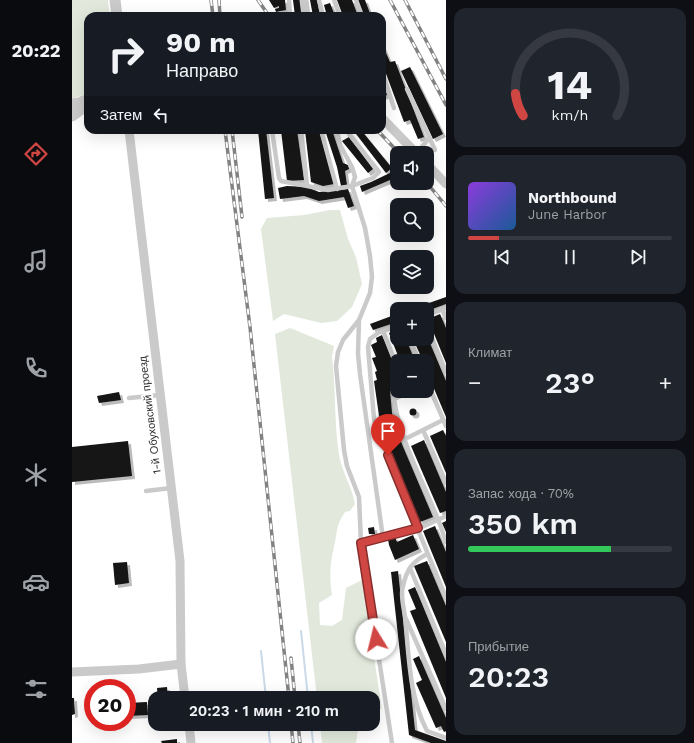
<!DOCTYPE html>
<html lang="ru">
<meta charset="utf-8">
<style>
:root{--surface:#171b24;--page:#20242c;--text:#f1f3f6;--muted:#9ea1a6;--line:#363941;--accent:#d04643}
body{margin:0;font-family:"Work Sans",sans-serif;background:var(--page);color:var(--text);height:100vh;display:flex;flex-direction:column;font-size:15px;white-space:nowrap}
*{box-sizing:border-box;margin:0}
p{font-size:13px;color:var(--muted)}
.icon{flex:none;width:22px;height:22px;fill:none;stroke:currentColor;stroke-width:2;stroke-linecap:round;stroke-linejoin:round}
.map{position:relative;flex:1;overflow:hidden}
.drawer{display:flex;flex-direction:column;gap:8px;padding:8px;background:#0d0f14;width:248px}
.drawer>*{flex:none}
.hud{position:absolute;left:12px;top:12px;width:302px;height:122px;border-radius:12px;box-shadow:0 4px 16px #0002;background:#171b24;color:var(--text);overflow:hidden}
.tools{position:absolute;left:318px;top:146px;display:grid;gap:8px}
.tools a{display:grid;place-items:center;width:44px;height:44px;border-radius:8px;background:var(--surface);box-shadow:0 4px 16px #0002;font-size:20px}
.speed{position:absolute;left:12px;top:679px;display:flex;gap:8px;font-size:20px;font-weight:700;text-align:center}
.speed>*{display:grid;place-content:center;width:52px;height:52px;border-radius:50%;background:var(--surface);box-shadow:0 4px 16px #0002;line-height:1}
.speed .limit{border:6px solid #d22;background:#fff;color:#111}
.pin{position:absolute;display:grid;place-items:center;width:34px;height:34px;color:#fff;margin:-41px -17px;border-radius:50% 50% 50% 0;rotate:-45deg;box-shadow:0 0 4px #0007}
.pin .icon{rotate:45deg}
.me{position:absolute;width:44px;margin:-22px;rotate:351deg;stroke-linejoin:round;filter:drop-shadow(0 0 3px #0008)}
.turn{display:flex;align-items:center;gap:14px;height:84px;padding:0 16px;font-size:18px}
.turn .icon{width:52px;height:52px;stroke-width:2.5}
.turn b{display:block;font-size:28px;line-height:34px}
.then{display:flex;align-items:center;height:38px;padding:0 16px;background:#0003;gap:8px;font-size:15px}
.big{font-size:30px;font-weight:600;line-height:1.1}
.drawer .widget{flex:1;display:flex;flex-direction:column;justify-content:center;gap:6px;min-width:0;padding:0 14px;border-radius:12px;background:var(--page)}
.drawer .dial{align-items:center;gap:0}
.dial svg{height:104px;overflow:visible;fill:none;stroke:var(--line);stroke-width:7;stroke-linecap:round;text-anchor:middle}
.dial text{fill:var(--text);stroke:none}
.song{display:flex;align-items:center;gap:12px}
.cover{width:48px;height:48px;border-radius:6px;background:linear-gradient(135deg,hsl(270 70% 55%),hsl(210 70% 35%))}
.played{height:4px;border-radius:2px;background:linear-gradient(90deg,var(--accent) 15%,var(--line) 15%)}
.keys{display:flex;justify-content:space-around;direction:ltr}
.heat{display:flex;justify-content:space-between;align-items:center;font-size:22px;direction:ltr}
.charge{height:6px;border-radius:3px;background:linear-gradient(90deg,#34c759 70%,var(--line) 0)}
.trip{position:absolute;left:76px;top:691px;width:232px;height:40px;border-radius:12px;background:var(--surface);box-shadow:0 4px 16px #0002;font-weight:600;line-height:40px;text-align:center}
main{display:flex;flex:1;min-height:0}
.menu{display:flex;flex-direction:column;width:72px;justify-content:space-around;align-items:center;background:#090b0e;color:var(--muted)}
.menu .icon{width:28px;height:28px}
.menu .on{color:var(--accent)}
.menu b{font-size:18px;color:var(--text)}
.map>svg:first-child{display:block}
.green{fill:#e2e9dc}
.lines{fill:none;stroke-linecap:round;stroke-linejoin:round}
.stream{stroke:#cad9e7;stroke-width:2}
.building{fill:#141414;filter:url(#shadow)}
.service{stroke:#cacaca;stroke-width:4.5}
.minor{stroke:#cacaca;stroke-width:9}
.tertiary{stroke:#cacaca;stroke-width:11}
.rail-casing{stroke:#828282;stroke-width:3.5}
.rail{stroke:#fff;stroke-width:2;stroke-dasharray:6;stroke-linecap:butt}
.route-casing{stroke:#872e2c;stroke-width:10}
.route{stroke:#d04643;stroke-width:7}
.labels{text-anchor:middle;dominant-baseline:central;stroke-width:4;stroke-linejoin:round;paint-order:stroke}
.street-label{font-size:11px;fill:#2d2d2d;stroke:#fff}
</style>
<main>
<nav class="menu">
<b>20:22</b>
<svg class="icon on" aria-label="directions" viewBox="0 0 24 24"><path d="M12 3l9 9-9 9-9-9zM9 14v-3h6M13 9l2 2-2 2"/></svg>
<svg class="icon" aria-label="music" viewBox="0 0 24 24"><path d="M9 18V5l10-2v13"/><circle cx="6" cy="18" r="3"/><circle cx="16" cy="16" r="3"/></svg>
<svg class="icon" aria-label="phone" viewBox="0 0 24 24"><path d="M5 4h4l2 5-3 2q2 4 5 5l2-3 5 2v4C11 20 4 13 5 4z"/></svg>
<svg class="icon" aria-label="climate" viewBox="0 0 24 24"><path d="M12 3v18M4 7l16 10M4 17L20 7"/></svg>
<svg class="icon" aria-label="car" viewBox="0 0 24 24"><path d="M5 17H2v-5l4-1 3-4h7l3 4 3 1v5h-3M9 17h6M6 11h13"/><circle cx="7" cy="17" r="2"/><circle cx="17" cy="17" r="2"/></svg>
<svg class="icon" aria-label="filters" viewBox="0 0 24 24"><path d="M4 7h16M4 17h16"/><circle cx="9" cy="7" r="2"/><circle cx="15" cy="17" r="2"/></svg>
</nav>
<div class="map">
<svg width="374" height="743" viewBox="0 0 374 743">
<defs>
<filter id="shadow"><feDropShadow dx="3" dy="3" stdDeviation="0" flood-color="#0004"/></filter>
</defs>
<rect width="100%" height="100%" fill="#fff"/>
<g class="green">
<path d="M0,0H36L38,16H16V93L0,99Z"/>
<path d="M258,210H268L276,239L284,257L290,284L280,307L265,321L249,323L212,314L201,321L189,229L195,218L232,215Z"/>
<path d="M218,328L262,346L260,357C264,389 262,423 267,455C270,472 280,487 283,504L278,511L273,512C263,527 266,531 262,547C258,564 257,577 260,595L247,603L248,625L260,626L270,620L274,588L290,580L310,709H301V698H245L203,334Z"/>
<path d="M248,724H287L284,743H250Z"/>
</g>
<g class="lines">
<g class="stream">
<path d="M229,631L236,698"/>
<path d="M189,651L194,698"/>
<path d="M196,724L198,743"/>
<path d="M239,724L241,743"/>
</g>
</g>
<g class="building">
<path d="M197,0H213L214,10L204,12L203,9L207,8V6L202,8Z"/>
<path d="M221,0H228L230,16H223Z"/>
<path d="M238,0H245L248,16H241Z"/>
<path d="M265,0H280L286,16H271Z"/>
<path d="M286,0H293L299,16H292Z"/>
<path d="M258,3L263,16H255L252,5Z"/>
<path d="M310,44L318,62L323,61L352,137L346,139L338,120L332,122L310,63Z"/>
<path d="M338,67L371,134L361,139L329,71Z"/>
<path d="M310,81L315,95L310,97Z"/>
<path d="M186,130H194L202,198L193,199Z"/>
<path d="M209,130H225L232,180L215,181Z"/>
<path d="M233,130H247L262,184L251,186L239,182Z"/>
<path d="M253,130H260L271,163L276,165L277,169L273,171L275,185L269,186L265,167Z"/>
<path d="M281,130H289L320,168L314,173Z"/>
<path d="M277,137L301,169L296,173L270,141Z"/>
<path d="M320,172L325,177L290,192L288,186L299,182Z"/>
<path d="M215,186L235,187L247,192L276,189L282,206L276,208L272,197L247,201L232,196L208,199L206,188Z"/>
<path d="M374,297V304L355,311V309H340Z"/>
<path d="M325,314V322L301,330L298,324Z"/>
<path d="M368,314L374,328V363L356,319Z"/>
<path d="M325,330V339H334L343,361H328L317,333Z"/>
<path d="M310,335L325,373V390L318,391L321,423L361,517L348,522L309,430L302,381L305,380L303,372L305,371L300,358L304,357L299,345L305,342L304,338Z"/>
<path d="M355,336L374,381V417L355,372V361H351L341,339H355Z"/>
<path d="M47,392L49,400L27,403L25,396Z"/>
<circle cx="341" cy="412" r="3.5"/>
<path d="M371,430L374,436V473L358,436Z"/>
<path d="M352,440L374,492V511L368,513L339,446Z"/>
<path d="M56,441L60,476L0,482V447Z"/>
<path d="M374,521V532L370,523Z"/>
<path d="M363,526L374,552V587L351,531Z"/>
<path d="M302,527L303,534H297L296,528Z"/>
<path d="M341,535L347,549L323,560L317,545L316,539L323,537L325,542Z"/>
<path d="M355,561L374,606V642L342,566Z"/>
<path d="M55,562L57,583L43,585L41,563Z"/>
<path d="M326,571L343,730L374,741V743H359L337,735L319,572Z"/>
<path d="M343,587L374,662V698L338,611L344,609L336,590Z"/>
<path d="M347,656L374,718V731L372,732L369,726L364,728L344,683L350,680L341,659Z"/>
<path d="M95,687L96,698H86L85,688Z"/>
<path d="M0,698H2L3,714L0,715Z"/>
<path d="M75,702L76,715L55,716V703Z"/>
<rect x="18" y="705" width="3" height="13"/>
<path d="M105,739V743H90L89,741Z"/>
</g>
<g class="lines">
<g class="service">
<path d="M217,0L218,16"/>
<path d="M247,0L251,16"/>
<path d="M262,0L268,16"/>
<path d="M284,0L290,16"/>
<path d="M310,71L322,108"/>
<path d="M335,89L363,150"/>
<path d="M200,130L207,178L209,181L256,190L280,186L301,178L307,172L274,130"/>
<path d="M229,130L235,185"/>
<path d="M249,130L265,189"/>
<path d="M265,130L268,145L280,167L283,177L280,186L293,228L298,256L300,277L298,293L287,320L271,340L266,352L264,366L272,450L275,466L287,497L289,543L320,743"/>
<path d="M345,153L357,138"/>
<path d="M370,309L374,318"/>
<path d="M355,315L374,308"/>
<path d="M287,320L286,354L288,374L311,538"/>
<path d="M325,326L306,333L298,339L296,347L302,419L305,430L374,598"/>
<path d="M355,327L374,372"/>
<path d="M311,331L325,366"/>
<path d="M338,339L347,361"/>
<path d="M355,382L374,426"/>
<path d="M333,391L329,396L322,399C328,439 347,473 362,510C367,520 370,531 374,542"/>
<path d="M57,398L88,395"/>
<path d="M351,430L374,483"/>
<path d="M331,440L371,420"/>
<path d="M74,491L99,488"/>
<path d="M289,543L350,527L374,516"/>
<path d="M355,554C340,562 335,569 331,586C328,595 332,608 333,617C337,655 337,697 355,731L374,738"/>
<path d="M338,568L374,654"/>
<path d="M334,619L374,709"/>
</g>
<g class="minor">
<path d="M232,0L234,16"/>
<path d="M310,118L344,153"/>
<path d="M57,130L108,561L109,664L113,698"/>
<path d="M355,164L374,184"/>
<path d="M0,672L67,669L109,664"/>
<path d="M117,724L119,743"/>
</g>
<g class="tertiary">
<path d="M43,0L45,16"/>
<path d="M0,104L7,103L16,99"/>
<path d="M0,116L16,104"/>
</g>
<defs>
<g id="rail">
<path d="M139,0L141,16"/>
<path d="M147,0L148,16"/>
<path d="M186,0L197,16"/>
<path d="M318,0L374,105"/>
<path d="M333,0L374,79"/>
<path d="M153,130L178,327L217,698"/>
<path d="M160,130L170,217"/>
<path d="M305,130L327,153"/>
<path d="M355,183L374,206"/>
<path d="M219,658L223,698"/>
<path d="M219,724L221,743"/>
<path d="M226,724L228,743"/>
</g>
</defs>
<use href="#rail" class="rail-casing"/>
<use href="#rail" class="rail"/>
</g>
<g class="lines">
<defs>
<path id="route" d="M304,639L289,543L346,528L316,455"/>
</defs>
<use href="#route" class="route-casing"/>
<use href="#route" class="route"/>
</g>
<g class="labels">
<g class="street-label">
<text transform="translate(78 415) rotate(-97)">1-й Обуховский проезд</text>
</g>
</g>
</svg>
<div class="tools">
<a><svg class="icon" aria-label="sound" viewBox="0 0 24 24"><path d="M4 9h4l5-4v14l-5-4H4zM17 9q2 3 0 6"/></svg></a>
<a><svg class="icon" aria-label="search" viewBox="0 0 24 24"><circle cx="10" cy="10" r="6"/><path d="M15 15l6 6"/></svg></a>
<a><svg class="icon" aria-label="layers" viewBox="0 0 24 24"><path d="M12 4l9 5-9 5-9-5zM3 14l9 5 9-5"/></svg></a>
<a>+</a>
<a>−</a>
</div>
<div class="speed"><div class="limit">20</div></div>
<div class="pin" style="left:316px;top:455px;background:#d93025"><svg class="icon" aria-label="arrive" viewBox="0 0 24 24"><path d="M6 21V4h12l-3 4 3 4H6"/></svg></div>
<svg class="me" style="left:304px;top:639px" viewBox="-20 -20 40 40"><circle r="19" fill="#fff"/><path d="M0-13L10 11 0 6-10 11z" fill="#d04643"/></svg>
<div class="trip">20:23 · 1 мин · 210 m</div>
<div class="hud">
<div class="turn"><svg class="icon" aria-label="right" viewBox="0 0 24 24"><path d="M7 20v-9h11M14 6l5 5-5 5"/></svg><div><b>90 m</b>Направо</div></div>
<div class="then">Затем<svg class="icon" aria-label="left" viewBox="0 0 24 24"><path d="M17 20v-9H6M10 6l-5 5 5 5"/></svg></div>
</div>
</div>
<section class="drawer">
<div class="widget dial"><svg viewBox="0 0 100 80">
<path d="M14 69A42 42 0 1 1 86 69"/>
<path d="M14 69A42 42 0 0 1 8 52" stroke="#d04643"/>
<text x="50" y="56" font-size="32" font-weight="700">14</text>
<text x="50" y="72" font-size="11">km/h</text>
</svg></div>
<div class="widget">
<div class="song"><i class="cover"></i><div><b>Northbound</b><p>June Harbor</p></div></div>
<div class="played"></div>
<div class="keys"><svg class="icon" aria-label="previous" viewBox="0 0 24 24"><path d="M18 5L8 12l10 7zM5 5v14"/></svg><svg class="icon" aria-label="pause" viewBox="0 0 24 24"><path d="M8 5v14M16 5v14"/></svg><svg class="icon" aria-label="next" viewBox="0 0 24 24"><path d="M6 5l10 7-10 7zM19 5v14"/></svg></div>
</div>
<div class="widget"><p>Климат</p>
<div class="heat"><a>−</a><b class="big">23°</b><a>+</a></div>
</div>
<div class="widget"><p>Запас хода · 70%</p><b class="big">350 km</b><div class="charge"></div></div>
<div class="widget"><p>Прибытие</p><b class="big">20:23</b></div>
</section>
</main>
